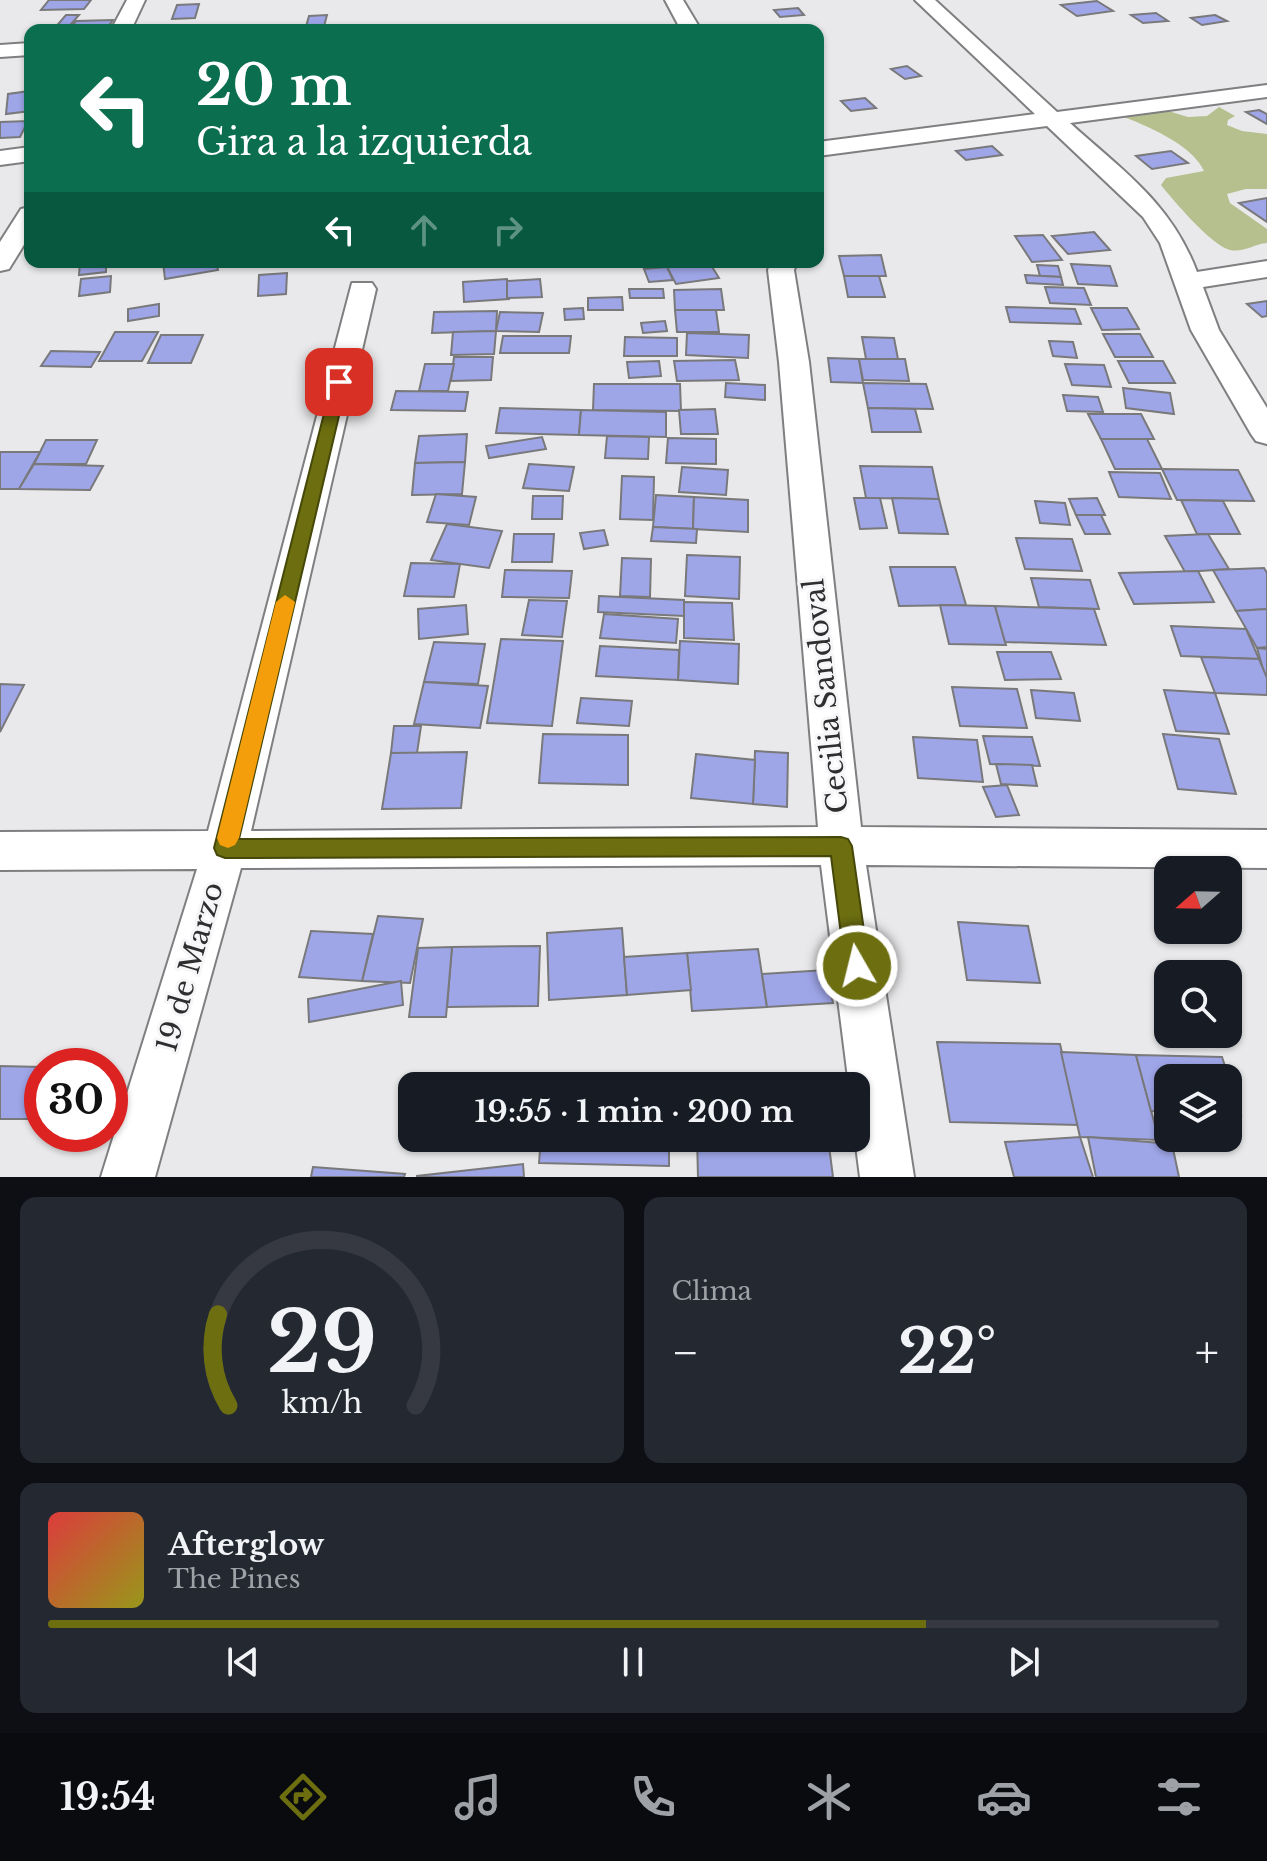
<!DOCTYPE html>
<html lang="es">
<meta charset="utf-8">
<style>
:root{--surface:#171b24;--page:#242831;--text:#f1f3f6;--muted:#9ea1a6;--line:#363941;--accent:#6c6e10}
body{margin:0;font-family:"Libre Baskerville",serif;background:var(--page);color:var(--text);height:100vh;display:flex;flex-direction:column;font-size:30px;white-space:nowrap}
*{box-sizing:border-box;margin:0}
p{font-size:26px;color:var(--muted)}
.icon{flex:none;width:44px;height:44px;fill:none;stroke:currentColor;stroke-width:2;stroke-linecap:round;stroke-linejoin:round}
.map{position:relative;height:1177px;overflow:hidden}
.panel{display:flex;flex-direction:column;gap:20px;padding:20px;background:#0d0f14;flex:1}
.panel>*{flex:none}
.hud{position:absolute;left:24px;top:24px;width:800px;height:244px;border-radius:16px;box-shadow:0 2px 6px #0004;background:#0b6e4f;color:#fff;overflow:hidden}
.needle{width:52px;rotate:250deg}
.tools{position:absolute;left:1154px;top:856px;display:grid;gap:16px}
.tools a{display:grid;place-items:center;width:88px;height:88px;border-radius:16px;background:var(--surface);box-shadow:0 2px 6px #0004;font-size:40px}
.speed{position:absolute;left:24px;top:1048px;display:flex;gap:16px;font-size:40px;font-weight:700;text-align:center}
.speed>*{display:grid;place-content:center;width:104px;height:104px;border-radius:50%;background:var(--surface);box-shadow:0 2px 6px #0004;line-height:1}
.speed .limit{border:12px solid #d22;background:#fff;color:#111}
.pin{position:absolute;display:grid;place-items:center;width:68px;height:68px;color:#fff;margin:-34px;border-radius:16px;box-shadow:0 4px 12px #0006}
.me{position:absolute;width:88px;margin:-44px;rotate:352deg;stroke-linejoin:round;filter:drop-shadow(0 0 6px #0008)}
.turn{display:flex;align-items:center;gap:28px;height:168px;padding:0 40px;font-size:36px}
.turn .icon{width:104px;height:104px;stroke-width:2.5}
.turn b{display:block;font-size:56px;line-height:68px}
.lanes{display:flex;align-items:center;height:76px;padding:0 40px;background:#0003;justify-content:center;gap:40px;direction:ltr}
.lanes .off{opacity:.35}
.big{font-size:60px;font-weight:700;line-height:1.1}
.panel .widget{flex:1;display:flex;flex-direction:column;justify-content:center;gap:12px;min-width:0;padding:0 28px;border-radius:16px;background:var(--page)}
.panel .dial{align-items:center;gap:0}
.dial svg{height:208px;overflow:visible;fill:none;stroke:var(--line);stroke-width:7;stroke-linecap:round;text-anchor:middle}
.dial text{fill:var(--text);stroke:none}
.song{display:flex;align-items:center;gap:24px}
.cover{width:96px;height:96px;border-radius:12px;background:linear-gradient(135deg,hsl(0 70% 55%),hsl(60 70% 35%))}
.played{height:8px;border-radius:4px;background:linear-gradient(90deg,var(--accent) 75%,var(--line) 75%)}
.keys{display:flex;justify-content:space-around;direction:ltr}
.heat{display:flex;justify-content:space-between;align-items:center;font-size:44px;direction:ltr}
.panel .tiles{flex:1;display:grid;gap:20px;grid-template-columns:1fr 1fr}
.widget:last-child{grid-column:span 2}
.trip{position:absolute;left:398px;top:1072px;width:472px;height:80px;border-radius:16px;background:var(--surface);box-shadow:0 2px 6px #0004;font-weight:700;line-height:80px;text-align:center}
.tabs{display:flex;height:128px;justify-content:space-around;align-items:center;background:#090b0e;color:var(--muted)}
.tabs .icon{width:56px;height:56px}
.tabs .active{color:var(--accent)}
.tabs b{font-size:36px;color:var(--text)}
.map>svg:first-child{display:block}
.green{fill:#b6c08f}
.building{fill:#9fa6e8;stroke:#79797b;stroke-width:2}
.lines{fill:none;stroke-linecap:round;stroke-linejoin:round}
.minor-casing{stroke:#7f7f81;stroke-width:4}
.minor{fill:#fff;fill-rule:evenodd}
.route{fill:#6c6e10;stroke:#46480a;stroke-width:2}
.slow{fill:#f59e0b}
.labels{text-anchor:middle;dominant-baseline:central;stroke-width:6;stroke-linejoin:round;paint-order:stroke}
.street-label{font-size:28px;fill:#2e2e2f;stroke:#f6f6f8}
</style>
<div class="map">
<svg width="1267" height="1177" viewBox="0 0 1267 1177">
<rect width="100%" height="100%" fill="#e9e9eb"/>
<path class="green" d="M1155,107L1188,117L1207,116L1219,107L1235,116L1228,120L1227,125L1242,131L1267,134V189H1246L1227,194L1230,203L1267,229V243C1254,244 1243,253 1230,250C1212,246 1173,200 1161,185L1166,178L1204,171C1192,144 1145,125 1119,115Z"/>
<g class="building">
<path d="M49,0H91L84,9L41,10Z"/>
<path d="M1097,1L1113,11L1077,16L1061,5Z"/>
<path d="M199,4L195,18L172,19L177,5Z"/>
<path d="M798,8L804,15L780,17L774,10Z"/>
<path d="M1156,13L1168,21L1143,23L1131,15Z"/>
<path d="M66,15H79L66,30H53Z"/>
<path d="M327,15L323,30H305L309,16Z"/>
<path d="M1215,15L1227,21L1202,25L1191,18Z"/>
<path d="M113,20L108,27L70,28L76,21Z"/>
<path d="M907,66L921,76L905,79L891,69Z"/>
<path d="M30,91V111L6,114L8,94Z"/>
<path d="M865,98L876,108L851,111L841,101Z"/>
<path d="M1259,110L1267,114V124L1246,112Z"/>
<path d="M28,121L20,137L0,138V122Z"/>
<path d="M992,146L1002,155L966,160L956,151Z"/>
<path d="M1171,151L1188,163L1152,169L1136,156Z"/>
<path d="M1267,198V222L1239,203Z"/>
<path d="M1094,232L1110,250L1068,254L1052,236Z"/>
<path d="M1043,235L1062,260L1032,262L1015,236Z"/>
<path d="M881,255L886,276H844L839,256Z"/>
<path d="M80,262H106V272L79,275Z"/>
<path d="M163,262H216L218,270L165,279Z"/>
<path d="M709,262L719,278L676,284L667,267Z"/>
<path d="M1071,264L1110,266L1117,286L1078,284Z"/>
<path d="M1037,265L1058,266L1061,277L1040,276Z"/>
<path d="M667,267L673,280L649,282L644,269Z"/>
<path d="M287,273L286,294L258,296L259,275Z"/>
<path d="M1025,275L1061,277L1063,285L1027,283Z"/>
<path d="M111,276L110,292L79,296L81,279Z"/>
<path d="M844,276H879L885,297H848Z"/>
<path d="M507,279L509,299L464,302L463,282Z"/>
<path d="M540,279L542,297L507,298V281Z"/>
<path d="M1045,287L1084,288L1091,305L1050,303Z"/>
<path d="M629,289H663L664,298H630Z"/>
<path d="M721,289L724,310H675L674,290Z"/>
<path d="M622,297L623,310H588V298Z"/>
<path d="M1267,301V316L1262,317L1247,304Z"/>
<path d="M159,304V316L128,321V309Z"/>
<path d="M1006,307L1075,309L1081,324L1010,322Z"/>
<path d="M583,308L584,319L565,320L564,309Z"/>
<path d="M1091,308H1127L1139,329L1102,330Z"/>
<path d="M675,310H716L719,332H677Z"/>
<path d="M497,311L496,331L432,333L434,312Z"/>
<path d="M500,312L543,313L539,332L496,331Z"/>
<path d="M665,321L667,331L643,333L641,323Z"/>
<path d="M496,331L494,354L451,355L453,332Z"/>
<path d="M115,332H158L142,361H99Z"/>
<path d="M687,333L749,335L748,358L686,355Z"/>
<path d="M1103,334H1140L1153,357H1115Z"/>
<path d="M161,335H203L191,363H148Z"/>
<path d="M503,336H571L569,353H500Z"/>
<path d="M625,337L677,338V356H624Z"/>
<path d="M862,337L894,338L898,359H866Z"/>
<path d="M1049,341L1073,342L1077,358L1053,356Z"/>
<path d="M51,351L100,352L91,367L41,366Z"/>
<path d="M454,357H493L491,380L451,381Z"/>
<path d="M828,358L859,359L863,383L831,382Z"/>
<path d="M859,359H905L909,381L863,380Z"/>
<path d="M735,360L739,380L677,381L674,361Z"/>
<path d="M659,361L661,376L629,378L627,362Z"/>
<path d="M1118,361H1163L1175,383H1129Z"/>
<path d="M425,364H454L448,391H419Z"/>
<path d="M1065,364L1104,365L1111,387L1072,385Z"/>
<path d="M726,383L765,385V400L725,397Z"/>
<path d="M863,383L926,384L933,409L868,408Z"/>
<path d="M594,384H680L681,411L593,410Z"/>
<path d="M1123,388L1170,393L1174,414L1126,408Z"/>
<path d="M396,391L468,392L465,411L391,410Z"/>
<path d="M1063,395L1098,397L1103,412L1067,411Z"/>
<path d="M500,408L581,410L579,435L496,433Z"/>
<path d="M868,408L915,409L921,432H872Z"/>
<path d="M715,409L718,434H681L679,410Z"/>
<path d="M581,410L666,412V437L579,435Z"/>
<path d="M1088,414H1141L1154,439H1101Z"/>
<path d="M467,434L465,462L415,463L419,436Z"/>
<path d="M607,436L649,437L648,459L605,458Z"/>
<path d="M542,437L546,449L489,458L486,446Z"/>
<path d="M668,438L716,439V464L666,463Z"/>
<path d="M1101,439H1147L1162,469H1115Z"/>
<path d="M46,440H97L86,464H34Z"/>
<path d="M0,452H40L19,489H0Z"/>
<path d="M465,462L462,494L412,495L415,463Z"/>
<path d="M34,464L103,466L90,490L19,489Z"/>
<path d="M529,464L574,467L569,491L523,488Z"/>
<path d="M860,466L932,467L939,499L866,498Z"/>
<path d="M682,467L728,470L726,495L679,492Z"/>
<path d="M1162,469L1238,470L1254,501L1177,500Z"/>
<path d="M1109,472L1160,473L1171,499L1119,497Z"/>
<path d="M622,476L654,477L653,520L620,519Z"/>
<path d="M436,494L476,497L469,525L427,522Z"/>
<path d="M656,495L694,497L693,529L653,527Z"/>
<path d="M533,496H563L562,519H532Z"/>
<path d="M694,497L748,500V532L693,529Z"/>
<path d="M854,498H880L887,528L860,529Z"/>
<path d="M892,498L939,499L948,534L899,533Z"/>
<path d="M1097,498L1105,515H1076L1069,499Z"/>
<path d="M1181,500L1223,501L1240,534H1197Z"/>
<path d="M1035,501L1065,503L1070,525L1040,523Z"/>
<path d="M1076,515H1101L1110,534H1085Z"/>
<path d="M447,524L502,531L489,568L431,560Z"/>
<path d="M653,527L697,529L696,543L651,541Z"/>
<path d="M604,530L608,545L584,549L580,533Z"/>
<path d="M514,534H554L552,562H512Z"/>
<path d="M1208,534L1229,569L1185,572L1165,536Z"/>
<path d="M1016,538L1072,539L1082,571L1025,569Z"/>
<path d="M687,555L740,557L739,599L685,596Z"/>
<path d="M622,558L651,559L650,597L620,596Z"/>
<path d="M411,563L460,564L454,597L404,596Z"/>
<path d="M890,567H955L966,605L899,606Z"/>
<path d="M1264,568L1267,573V609L1236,611L1213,570Z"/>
<path d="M505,570L572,571L569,598L502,597Z"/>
<path d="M1198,571L1214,602L1134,604L1119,573Z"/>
<path d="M1031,578L1090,580L1099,609L1039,607Z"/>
<path d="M599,596L684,600V616L598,612Z"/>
<path d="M529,600L567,601L562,637L522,635Z"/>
<path d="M684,602L732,603L734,640L684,638Z"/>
<path d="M466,605L468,634L419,639L418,609Z"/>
<path d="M940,605L995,606L1006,645L949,644Z"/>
<path d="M995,606L1094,609L1106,645L1005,642Z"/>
<path d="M1267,609V647L1257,648L1236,611Z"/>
<path d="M604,614L678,619L676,643L600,638Z"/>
<path d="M1171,626L1246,629L1259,659L1181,656Z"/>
<path d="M501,639L563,641L552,726L487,723Z"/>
<path d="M680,641L739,644L738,684L678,680Z"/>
<path d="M434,642L485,644L478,684L424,682Z"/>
<path d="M600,646L679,650L678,680L596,676Z"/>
<path d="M1257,648L1267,649V683Z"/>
<path d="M997,652H1051L1061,679L1005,680Z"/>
<path d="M1201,657L1259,659L1267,678V695L1215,693Z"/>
<path d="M424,682L488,686L480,728L414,724Z"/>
<path d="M0,684L24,685L0,732Z"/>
<path d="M952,687L1017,689L1027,728L960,726Z"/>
<path d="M1031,690L1074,693L1080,721L1036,718Z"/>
<path d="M1164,690L1215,693L1229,734L1176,731Z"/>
<path d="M581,698L632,701L629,726L577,723Z"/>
<path d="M394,726H421L417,753H391Z"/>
<path d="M543,734L628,735V785L539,783Z"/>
<path d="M1163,734L1219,739L1236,794L1178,789Z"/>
<path d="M983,736L1032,737L1040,766L990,764Z"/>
<path d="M913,737L977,740L983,782L918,778Z"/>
<path d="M755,751L788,753L787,807L753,804Z"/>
<path d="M467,752L461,808L382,809L391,753Z"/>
<path d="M696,754L755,760L753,804L691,798Z"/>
<path d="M996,764L1032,765L1037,786L1001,784Z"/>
<path d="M1007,785L1019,815L996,817L983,787Z"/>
<path d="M378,916L423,919L410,983L362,981Z"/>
<path d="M958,922L1028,926L1040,983L967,980Z"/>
<path d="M622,928L627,995L549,1000L547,933Z"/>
<path d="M311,931L373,934L362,981L299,977Z"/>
<path d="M540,946L538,1006L447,1007L452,947Z"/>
<path d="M452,947L446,1017H409L418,948Z"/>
<path d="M758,949L767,1007L692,1011L687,953Z"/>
<path d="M687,953L691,990L627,995L624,957Z"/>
<path d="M826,970L833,1003L767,1007L762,974Z"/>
<path d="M401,981L403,1005L309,1022L308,999Z"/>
<path d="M937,1042L1060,1044L1079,1125L950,1122Z"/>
<path d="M1061,1052L1136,1055L1159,1140L1080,1137Z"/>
<path d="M1136,1055L1222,1057L1241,1115L1228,1114V1078H1168V1112L1151,1111Z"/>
<path d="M0,1066L42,1067V1093L33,1119H0Z"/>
<path d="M515,1082V1086H436Z"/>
<path d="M545,1082L669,1085V1086H545Z"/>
<path d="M1080,1137L1093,1177H1014L1005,1142Z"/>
<path d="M1088,1137L1172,1144L1179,1177H1096Z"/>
<path d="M432,1138H514L432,1143Z"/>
<path d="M541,1138H669V1166L539,1163Z"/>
<path d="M697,1138H828L833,1177H698Z"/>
<path d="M523,1164L524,1177H417V1176Z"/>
<path d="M313,1167L405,1174L404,1177H311Z"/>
</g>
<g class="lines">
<defs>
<g id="minor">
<path d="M127,0H145L131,30H111Z"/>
<path d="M665,0H683L701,30H681Z"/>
<path d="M915,0H935L1057,112L1267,85V97L1070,123C1123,171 1171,203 1197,272L1267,261V277L1203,287L1219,330L1267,408V444L1256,441L1251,434L1191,330L1160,243L1143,217L1047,126L818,156V142L1035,114Z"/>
<path d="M30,43V55L0,57V45Z"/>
<path d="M30,147V161L0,165V151Z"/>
<path d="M30,207V235L9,269L0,271V242L21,209Z"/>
<path d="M771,262H797L794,270L809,362L861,827L1267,830V868L866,865L914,1177H860L855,1138L856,1086H849L821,865L241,868L155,1177H101L197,869L0,870V832L208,831L352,283H372L376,289L251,831L818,827L779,362L768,270Z"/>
</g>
</defs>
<use href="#minor" class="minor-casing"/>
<use href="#minor" class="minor"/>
</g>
<path class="route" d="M339,377L347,382L239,839L841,837L848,839L852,846L869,966L866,974L857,977L849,974L845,966L831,856L225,858L217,855L214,848L332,382Z"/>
<path class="slow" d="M285,595L295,602L239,838L235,845L228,848L220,845L217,838L276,602Z"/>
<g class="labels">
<g class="street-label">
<text transform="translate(826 696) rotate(-96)">Cecilia Sandoval</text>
<text transform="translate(190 967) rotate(-74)">19 de Marzo</text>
</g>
</g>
</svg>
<div class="tools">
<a><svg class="needle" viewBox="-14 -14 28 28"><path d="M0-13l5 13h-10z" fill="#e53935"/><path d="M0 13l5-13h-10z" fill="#9ea1a6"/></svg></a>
<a><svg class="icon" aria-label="search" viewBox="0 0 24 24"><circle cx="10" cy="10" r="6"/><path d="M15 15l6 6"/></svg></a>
<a><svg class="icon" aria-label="layers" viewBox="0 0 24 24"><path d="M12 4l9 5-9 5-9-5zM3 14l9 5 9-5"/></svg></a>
</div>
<div class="speed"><div class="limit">30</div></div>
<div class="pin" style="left:339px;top:382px;background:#d93025"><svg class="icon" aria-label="arrive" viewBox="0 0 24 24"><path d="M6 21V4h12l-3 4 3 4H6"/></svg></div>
<svg class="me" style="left:857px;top:966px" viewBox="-20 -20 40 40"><circle r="17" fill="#6c6e10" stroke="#fff" stroke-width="3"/><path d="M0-11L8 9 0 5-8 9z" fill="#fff"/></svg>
<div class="trip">19:55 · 1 min · 200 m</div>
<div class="hud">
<div class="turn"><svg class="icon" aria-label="left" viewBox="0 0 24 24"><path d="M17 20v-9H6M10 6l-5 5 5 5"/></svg><div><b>20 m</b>Gira a la izquierda</div></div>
<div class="lanes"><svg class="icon" aria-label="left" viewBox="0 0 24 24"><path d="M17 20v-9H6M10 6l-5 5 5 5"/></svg><svg class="icon off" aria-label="ahead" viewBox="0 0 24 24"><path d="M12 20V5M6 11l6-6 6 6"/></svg><svg class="icon off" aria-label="right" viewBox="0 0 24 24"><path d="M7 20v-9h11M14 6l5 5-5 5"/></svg></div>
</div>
</div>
<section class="panel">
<div class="tiles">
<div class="widget dial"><svg viewBox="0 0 100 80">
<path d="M14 69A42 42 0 1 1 86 69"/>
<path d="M14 69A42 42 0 0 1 10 34" stroke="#6c6e10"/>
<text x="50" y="56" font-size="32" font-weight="700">29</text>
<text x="50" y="72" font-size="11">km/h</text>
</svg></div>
<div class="widget"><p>Clima</p>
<div class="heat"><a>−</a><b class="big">22°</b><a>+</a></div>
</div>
<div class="widget">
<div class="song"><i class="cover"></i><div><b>Afterglow</b><p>The Pines</p></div></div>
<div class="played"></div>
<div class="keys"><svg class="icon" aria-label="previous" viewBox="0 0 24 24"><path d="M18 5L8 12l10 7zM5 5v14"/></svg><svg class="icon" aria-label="pause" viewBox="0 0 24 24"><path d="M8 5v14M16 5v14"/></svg><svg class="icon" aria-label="next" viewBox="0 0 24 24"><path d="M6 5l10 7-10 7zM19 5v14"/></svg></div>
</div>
</div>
</section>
<nav class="tabs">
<b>19:54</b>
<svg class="icon active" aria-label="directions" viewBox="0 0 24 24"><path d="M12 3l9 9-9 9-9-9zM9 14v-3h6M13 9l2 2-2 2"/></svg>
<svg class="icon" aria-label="music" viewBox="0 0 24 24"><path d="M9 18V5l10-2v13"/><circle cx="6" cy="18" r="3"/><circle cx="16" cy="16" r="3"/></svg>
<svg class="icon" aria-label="phone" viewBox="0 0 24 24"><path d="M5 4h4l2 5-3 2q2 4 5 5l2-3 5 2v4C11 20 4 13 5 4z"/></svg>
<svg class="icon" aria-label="climate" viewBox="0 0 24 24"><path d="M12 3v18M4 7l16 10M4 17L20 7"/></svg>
<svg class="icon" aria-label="car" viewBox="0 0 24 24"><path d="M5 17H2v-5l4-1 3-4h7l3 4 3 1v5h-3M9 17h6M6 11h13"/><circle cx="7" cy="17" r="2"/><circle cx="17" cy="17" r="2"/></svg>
<svg class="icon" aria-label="filters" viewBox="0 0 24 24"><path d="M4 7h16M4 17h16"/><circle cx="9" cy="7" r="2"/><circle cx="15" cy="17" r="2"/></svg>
</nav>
